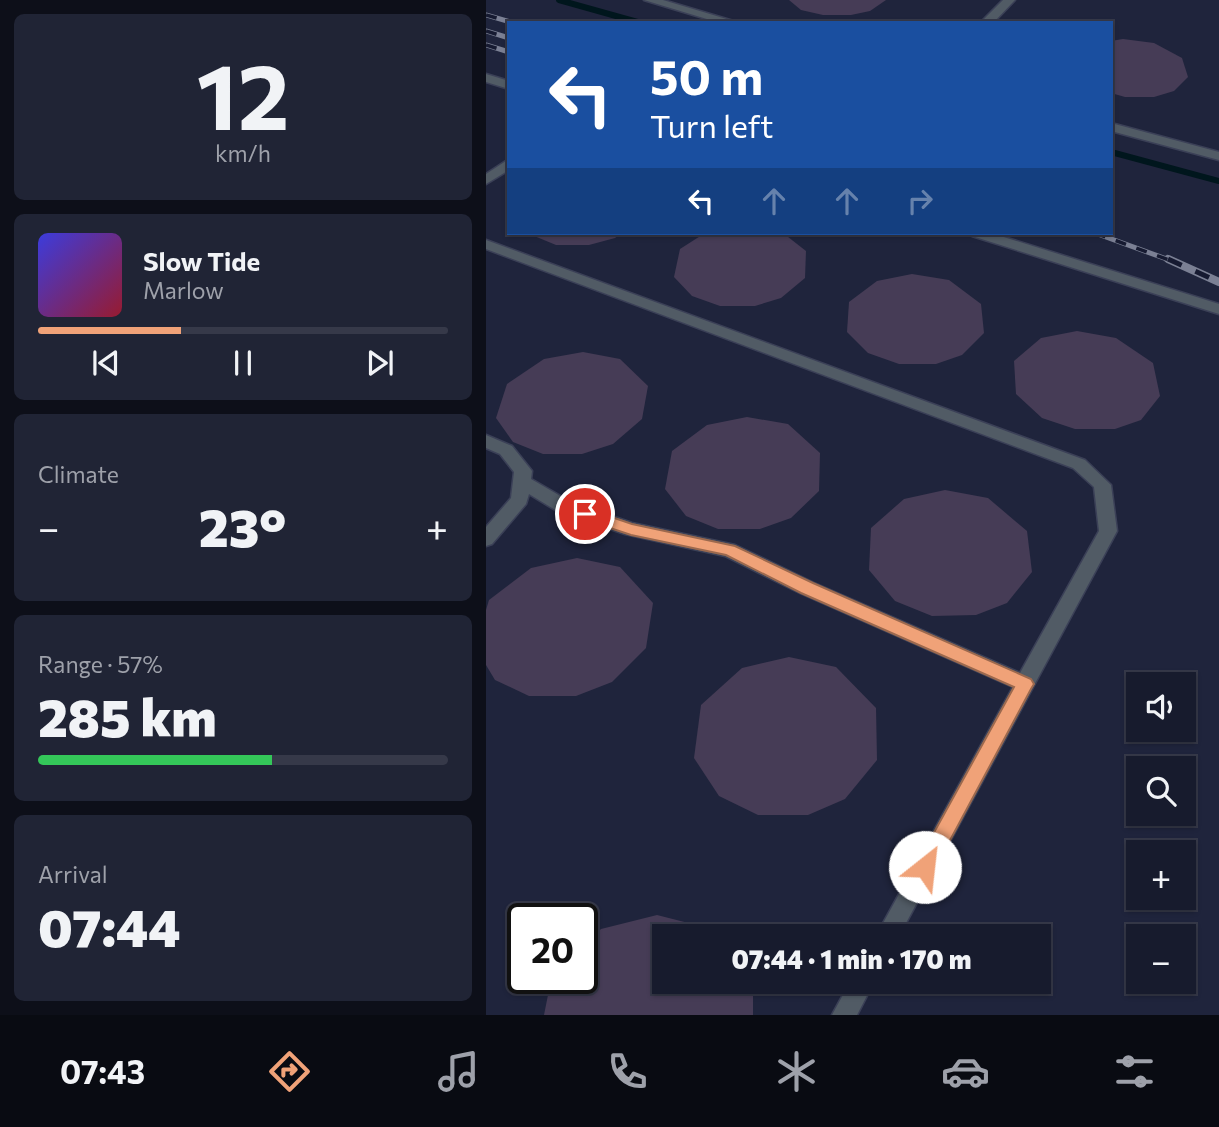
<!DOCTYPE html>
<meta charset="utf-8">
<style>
:root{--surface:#171b2d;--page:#202435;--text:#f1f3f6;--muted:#9ea1aa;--line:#363949;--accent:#f0a278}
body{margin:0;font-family:Commissioner,sans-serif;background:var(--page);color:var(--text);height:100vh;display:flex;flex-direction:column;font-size:26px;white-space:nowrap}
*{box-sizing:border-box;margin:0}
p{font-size:23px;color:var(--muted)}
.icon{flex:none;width:38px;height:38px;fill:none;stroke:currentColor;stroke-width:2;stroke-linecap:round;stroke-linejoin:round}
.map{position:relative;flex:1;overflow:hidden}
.details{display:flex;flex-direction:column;gap:14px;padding:14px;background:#0d0f19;width:486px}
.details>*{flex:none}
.guide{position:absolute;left:21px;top:21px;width:606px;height:214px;border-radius:0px;box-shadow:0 2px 5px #0004,0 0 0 2px var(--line);background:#1a4fa0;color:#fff;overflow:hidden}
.tools{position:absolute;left:640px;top:672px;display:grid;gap:14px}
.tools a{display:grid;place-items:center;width:70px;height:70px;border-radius:0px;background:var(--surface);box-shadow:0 2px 5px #0004,0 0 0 2px var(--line);font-size:35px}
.speed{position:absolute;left:21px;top:903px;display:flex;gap:14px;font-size:35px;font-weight:700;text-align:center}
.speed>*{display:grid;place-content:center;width:91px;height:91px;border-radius:50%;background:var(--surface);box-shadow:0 2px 5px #0004,0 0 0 2px var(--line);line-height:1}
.speed .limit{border:4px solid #111;border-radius:10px;background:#fff;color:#111}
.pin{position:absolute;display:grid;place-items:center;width:60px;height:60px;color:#fff;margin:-30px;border:4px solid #fff;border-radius:50%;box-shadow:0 2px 7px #0007}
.me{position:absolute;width:77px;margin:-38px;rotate:29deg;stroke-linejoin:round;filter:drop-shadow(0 0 5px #0008)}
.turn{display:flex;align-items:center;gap:24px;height:147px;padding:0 28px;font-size:32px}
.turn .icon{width:91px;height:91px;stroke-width:2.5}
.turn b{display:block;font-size:49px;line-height:60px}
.lanes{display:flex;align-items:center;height:66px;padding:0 28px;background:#0003;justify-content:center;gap:35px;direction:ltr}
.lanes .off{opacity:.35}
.big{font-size:52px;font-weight:800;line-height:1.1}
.details .tile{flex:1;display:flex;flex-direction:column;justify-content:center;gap:10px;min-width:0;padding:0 24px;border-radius:10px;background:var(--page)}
.details .dial{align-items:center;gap:0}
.dial b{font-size:91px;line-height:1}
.song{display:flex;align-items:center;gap:21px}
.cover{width:84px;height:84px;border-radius:10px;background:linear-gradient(135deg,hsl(240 70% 55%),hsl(350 70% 35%))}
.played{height:7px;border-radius:4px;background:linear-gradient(90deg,var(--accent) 35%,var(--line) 35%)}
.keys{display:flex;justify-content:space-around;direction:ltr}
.heat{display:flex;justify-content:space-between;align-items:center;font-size:38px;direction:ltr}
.charge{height:10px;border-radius:5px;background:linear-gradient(90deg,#34c759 57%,var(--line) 0)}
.trip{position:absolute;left:166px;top:924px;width:399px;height:70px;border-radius:0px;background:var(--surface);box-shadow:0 2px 5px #0004,0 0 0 2px var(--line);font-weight:800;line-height:70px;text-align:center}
.dock{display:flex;height:112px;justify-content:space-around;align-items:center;background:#090b12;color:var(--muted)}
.dock .icon{width:49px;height:49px}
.dock .active{color:var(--accent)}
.dock b{font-size:32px;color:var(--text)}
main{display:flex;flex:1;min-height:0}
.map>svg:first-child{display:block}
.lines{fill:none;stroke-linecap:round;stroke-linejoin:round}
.stream{stroke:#00161d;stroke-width:6}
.building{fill:#463c56}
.minor-casing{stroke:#3b4057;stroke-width:3}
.minor{fill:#515b65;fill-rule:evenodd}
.rail-far1-casing{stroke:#7b8094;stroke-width:5}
.rail-casing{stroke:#7b8094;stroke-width:8}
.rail-far1{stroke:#161a31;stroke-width:3.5;stroke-dasharray:11;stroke-linecap:butt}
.rail{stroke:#161a31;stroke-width:5;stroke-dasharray:15;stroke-linecap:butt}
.route{fill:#f0a278;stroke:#9c694e;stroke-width:2}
</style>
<main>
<section class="details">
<div class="tile dial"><b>12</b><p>km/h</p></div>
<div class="tile">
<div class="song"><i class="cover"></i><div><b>Slow Tide</b><p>Marlow</p></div></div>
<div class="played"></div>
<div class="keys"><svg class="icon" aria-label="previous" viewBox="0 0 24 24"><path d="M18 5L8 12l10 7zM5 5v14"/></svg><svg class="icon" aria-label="pause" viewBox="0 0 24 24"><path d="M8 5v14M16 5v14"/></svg><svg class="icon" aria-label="next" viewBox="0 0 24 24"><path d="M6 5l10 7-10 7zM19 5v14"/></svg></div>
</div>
<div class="tile"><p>Climate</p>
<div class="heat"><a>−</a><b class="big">23°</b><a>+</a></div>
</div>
<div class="tile"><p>Range · 57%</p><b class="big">285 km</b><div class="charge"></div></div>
<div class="tile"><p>Arrival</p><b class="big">07:44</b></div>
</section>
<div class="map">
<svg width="733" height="1015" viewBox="0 0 733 1015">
<rect width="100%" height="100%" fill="#1f243c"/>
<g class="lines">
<g class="stream">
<path d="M73,0L155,23"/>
<path d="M625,152L733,181"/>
</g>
</g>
<g class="building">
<path d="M303,0H400L384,11L365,15H337L315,10Z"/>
<path d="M637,39L668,43L696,58L702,77L688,91L668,97H639L625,93V41Z"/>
<path d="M41,233H136L129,238L103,245H70Z"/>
<path d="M219,233H297L320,251L319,278L295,298L269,306H234L206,296L188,277L194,249Z"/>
<path d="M426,274L463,280L495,304L498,333L476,355L450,364H413L382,353L361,332L363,302L391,281Z"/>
<path d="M591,331L630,338L667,363L674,396L655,420L629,429H589L556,418L530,394L528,361L555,338Z"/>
<path d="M97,352L134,359L162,386L156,419L127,444L96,454H57L27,442L10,418L21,384L58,359Z"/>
<path d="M261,417L302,424L334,453L333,491L305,518L274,529H232L200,516L179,489L186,451L221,425Z"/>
<path d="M459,490L502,498L541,531L546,572L521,603L490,615L446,616L409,601L383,570L385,528L418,499Z"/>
<path d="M91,558L134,567L167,603L160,648L126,682L90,696H43L9,680L0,665V610L3,600L45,568Z"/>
<path d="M303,657L350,667L390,708L391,760L359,799L322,815H272L233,796L208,758L215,705L256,668Z"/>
<path d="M171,915L226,929L232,936H178V982H267V1015H58L65,980L96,978V948L115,929Z"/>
</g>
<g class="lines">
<defs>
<g id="minor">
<path d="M158,0H177L254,23H234Z"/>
<path d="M517,0H529L507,23H494Z"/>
<path d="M0,74L23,81V89L0,82Z"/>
<path d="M625,123L733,152V160L625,131Z"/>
<path d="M23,159V170L0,184V174Z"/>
<path d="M484,233H505L733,304V314L486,236Z"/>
<path d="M0,240L599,460L625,485L631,531L413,936H390L527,687L314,593L239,556L139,534L71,511L43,494L40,504L6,544L0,546V527L25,498L28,472L14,454L0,448V435L26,446L46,471L45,479L83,501L146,523L249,545L328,583L534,673L613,531L608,487L587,468L0,249Z"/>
<path d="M364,982H388L371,1015H346Z"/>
</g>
</defs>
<use href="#minor" class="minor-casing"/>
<use href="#minor" class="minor"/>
<defs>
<g id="rail-far1">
<path d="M0,15L28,23"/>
<path d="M0,31L23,38"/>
<path d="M0,45L23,52"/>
<path d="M609,233L686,261"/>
</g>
<path id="rail" d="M682,259L733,282"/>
</defs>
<use href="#rail-far1" class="rail-far1-casing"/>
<use href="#rail" class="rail-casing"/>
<use href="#rail-far1" class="rail-far1"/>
<use href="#rail" class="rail"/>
</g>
<path class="route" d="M99,508L146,524L249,546L327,583L545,679L548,684L545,689L446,874L439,876L432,874L429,867L528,687L315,593L240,555L145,535L94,518L91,514Z"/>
</svg>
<div class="tools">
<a><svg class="icon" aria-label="sound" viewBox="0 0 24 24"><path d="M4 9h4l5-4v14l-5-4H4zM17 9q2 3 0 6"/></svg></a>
<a><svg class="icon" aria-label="search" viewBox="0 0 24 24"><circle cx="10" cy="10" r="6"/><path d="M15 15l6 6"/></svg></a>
<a>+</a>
<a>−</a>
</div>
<div class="speed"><div class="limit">20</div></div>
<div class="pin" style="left:99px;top:514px;background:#d93025"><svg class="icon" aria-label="arrive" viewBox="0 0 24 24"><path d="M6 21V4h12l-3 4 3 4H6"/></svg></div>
<svg class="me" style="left:439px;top:867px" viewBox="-20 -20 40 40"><circle r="19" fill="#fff"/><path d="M0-13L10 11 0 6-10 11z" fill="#f0a278"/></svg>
<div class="trip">07:44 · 1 min · 170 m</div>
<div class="guide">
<div class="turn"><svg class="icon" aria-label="left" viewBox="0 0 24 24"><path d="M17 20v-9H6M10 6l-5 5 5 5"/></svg><div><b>50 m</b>Turn left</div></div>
<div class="lanes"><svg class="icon" aria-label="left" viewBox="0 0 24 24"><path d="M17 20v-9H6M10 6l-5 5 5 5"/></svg><svg class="icon off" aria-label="ahead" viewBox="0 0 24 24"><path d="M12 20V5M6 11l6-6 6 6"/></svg><svg class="icon off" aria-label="ahead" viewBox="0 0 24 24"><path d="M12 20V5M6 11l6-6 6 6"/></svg><svg class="icon off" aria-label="right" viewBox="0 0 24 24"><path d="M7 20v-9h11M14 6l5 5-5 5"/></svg></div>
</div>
</div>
</main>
<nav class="dock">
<b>07:43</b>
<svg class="icon active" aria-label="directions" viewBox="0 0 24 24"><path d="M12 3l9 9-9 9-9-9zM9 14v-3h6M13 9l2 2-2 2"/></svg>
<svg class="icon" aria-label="music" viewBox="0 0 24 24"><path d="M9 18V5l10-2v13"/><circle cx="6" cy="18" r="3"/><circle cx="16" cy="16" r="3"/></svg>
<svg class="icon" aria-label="phone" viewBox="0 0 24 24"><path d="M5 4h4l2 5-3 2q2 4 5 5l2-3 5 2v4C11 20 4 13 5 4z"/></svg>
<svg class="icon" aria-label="climate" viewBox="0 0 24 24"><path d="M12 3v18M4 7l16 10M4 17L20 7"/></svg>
<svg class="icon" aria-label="car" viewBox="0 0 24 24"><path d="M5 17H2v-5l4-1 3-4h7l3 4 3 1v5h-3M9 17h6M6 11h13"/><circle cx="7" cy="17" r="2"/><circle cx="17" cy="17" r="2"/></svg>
<svg class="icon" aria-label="filters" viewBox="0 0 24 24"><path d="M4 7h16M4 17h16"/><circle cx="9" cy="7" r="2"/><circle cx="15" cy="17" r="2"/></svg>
</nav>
